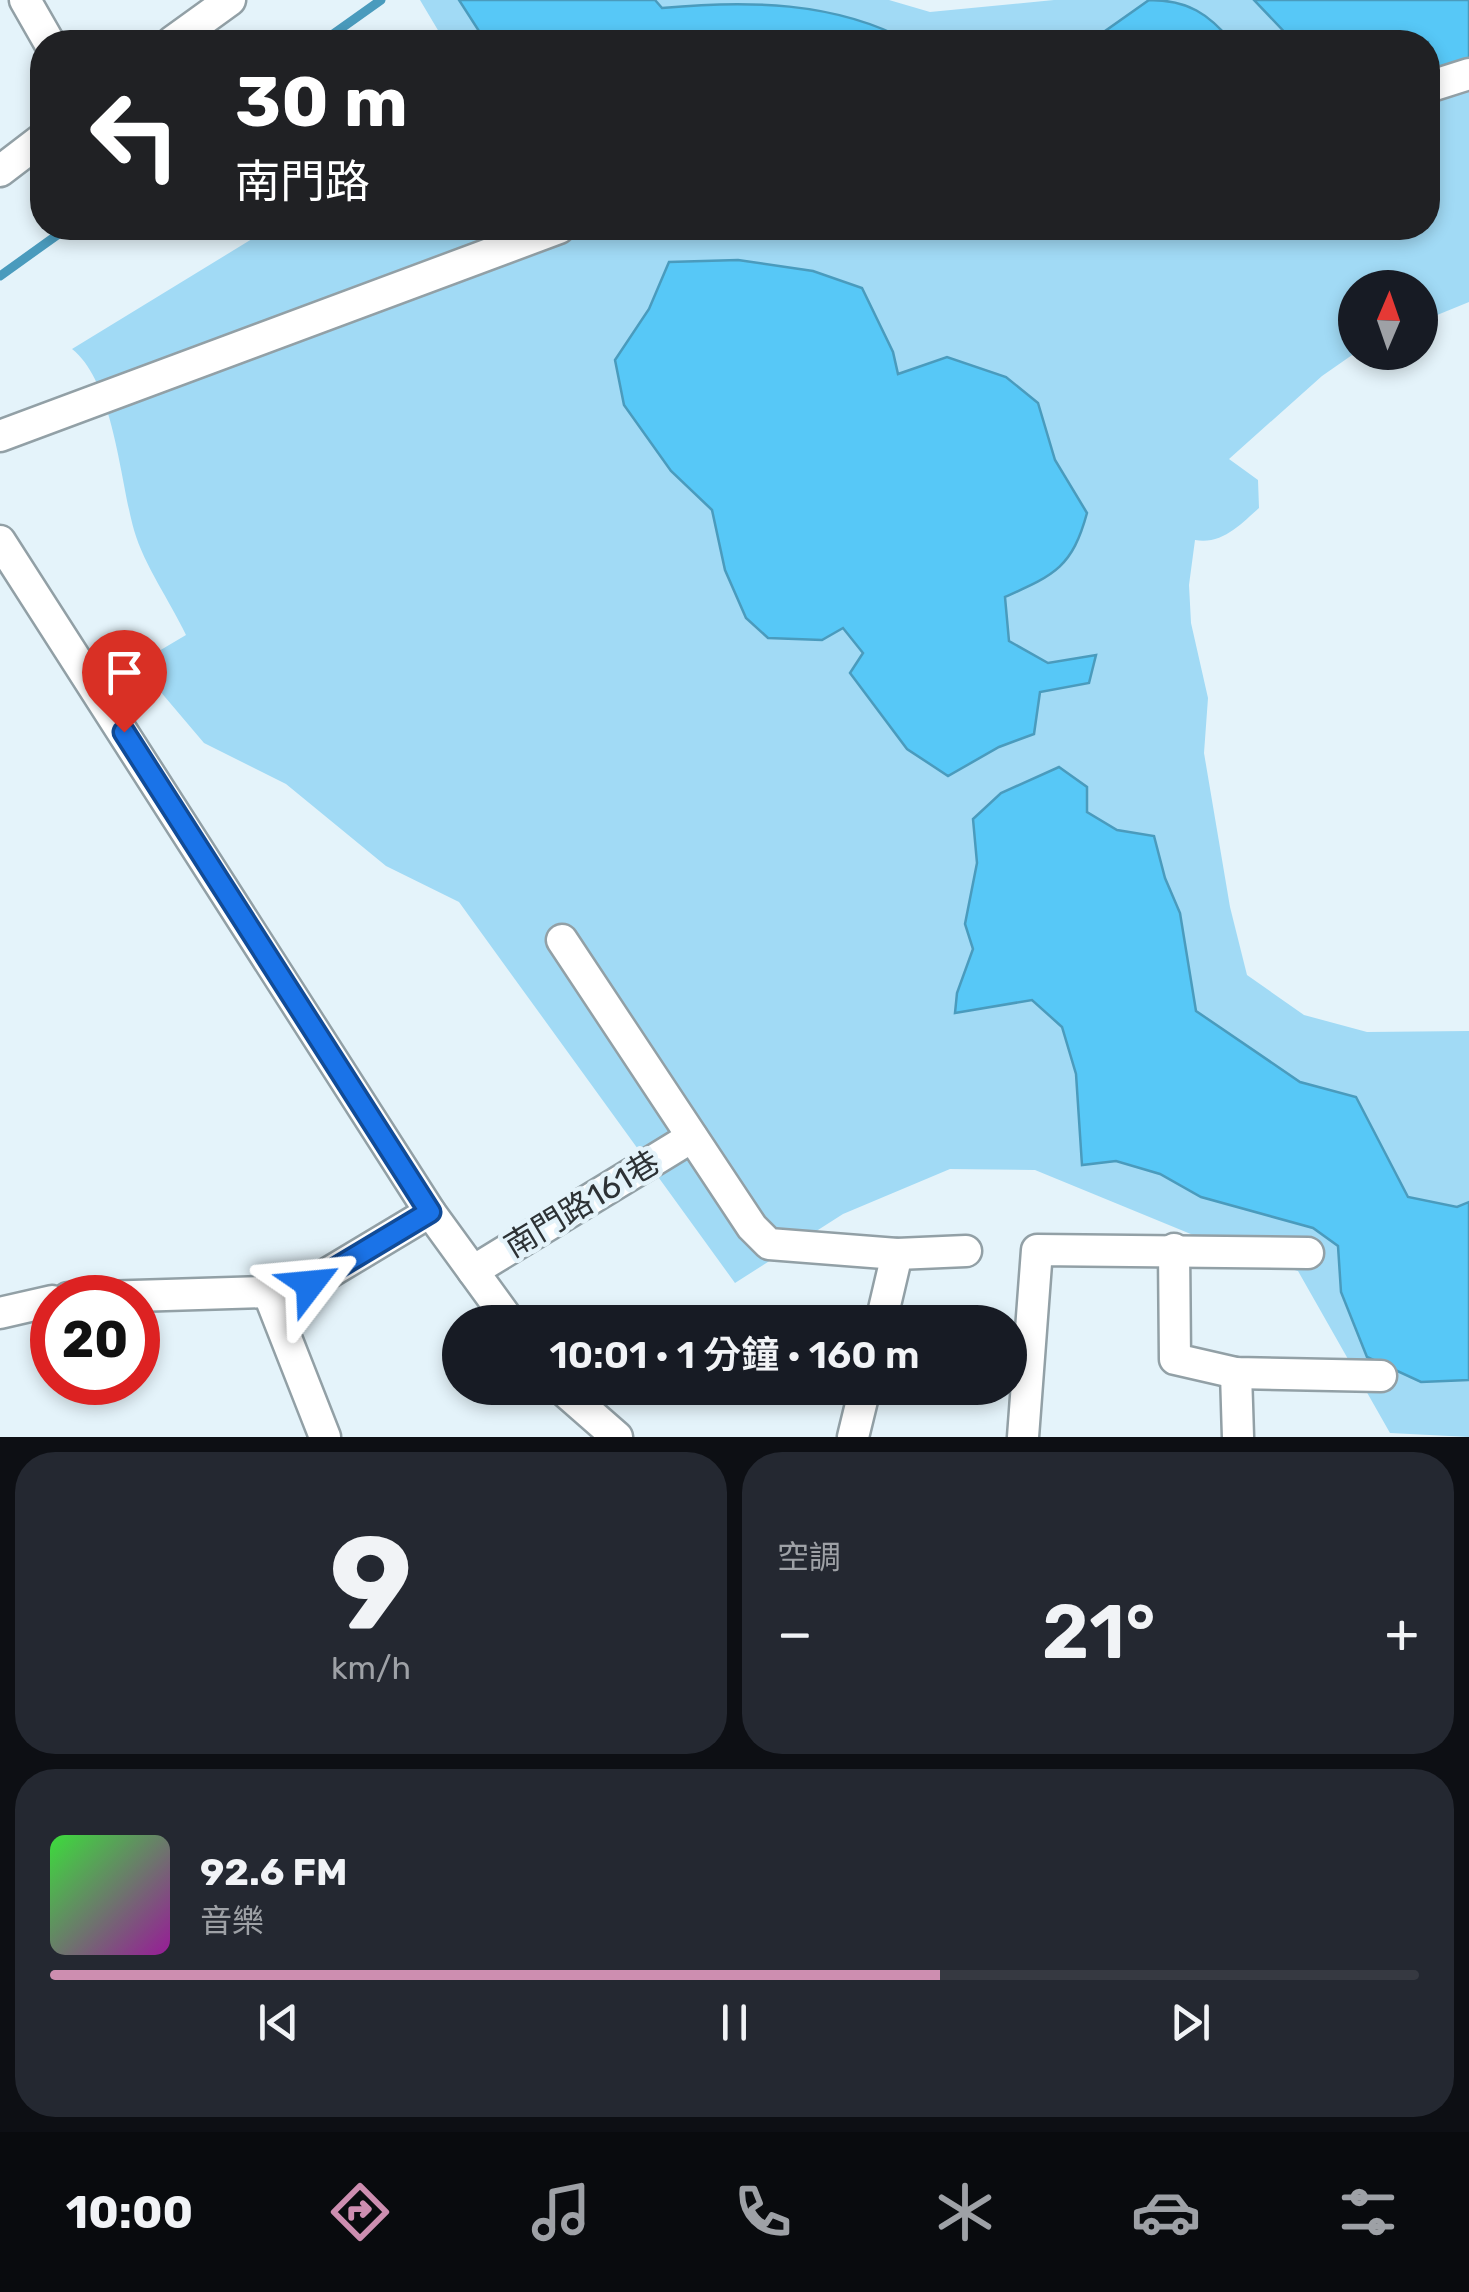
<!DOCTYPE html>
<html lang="zh-TW">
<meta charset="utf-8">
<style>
:root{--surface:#171b24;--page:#242831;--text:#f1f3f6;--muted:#9ea1a6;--line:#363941;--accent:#cd8eb0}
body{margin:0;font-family:Rubik,"Noto Sans TC",sans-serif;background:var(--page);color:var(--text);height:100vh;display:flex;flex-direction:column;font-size:38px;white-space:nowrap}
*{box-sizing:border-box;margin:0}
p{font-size:32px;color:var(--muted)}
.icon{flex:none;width:55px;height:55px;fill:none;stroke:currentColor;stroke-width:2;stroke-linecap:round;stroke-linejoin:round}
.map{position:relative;height:1437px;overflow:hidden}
.details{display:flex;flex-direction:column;gap:15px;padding:15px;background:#0d0f14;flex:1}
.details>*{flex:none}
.top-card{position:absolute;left:30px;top:30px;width:1410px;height:210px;border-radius:40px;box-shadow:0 5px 15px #0003;background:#202124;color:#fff;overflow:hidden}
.needle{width:65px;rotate:2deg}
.fabs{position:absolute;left:1338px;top:270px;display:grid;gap:20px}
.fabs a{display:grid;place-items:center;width:100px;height:100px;border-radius:50%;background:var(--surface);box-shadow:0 5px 15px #0003;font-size:50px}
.speed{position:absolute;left:30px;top:1275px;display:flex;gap:20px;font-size:50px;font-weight:700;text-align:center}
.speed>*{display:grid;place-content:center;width:130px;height:130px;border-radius:50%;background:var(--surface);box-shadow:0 5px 15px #0003;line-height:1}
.speed .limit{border:15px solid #d22;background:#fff;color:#111}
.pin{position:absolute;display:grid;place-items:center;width:85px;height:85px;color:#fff;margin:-102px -42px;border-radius:50% 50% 50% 0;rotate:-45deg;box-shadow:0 0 10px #0007}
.pin .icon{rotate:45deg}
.me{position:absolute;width:110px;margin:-55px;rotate:61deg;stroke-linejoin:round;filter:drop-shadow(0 0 8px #0008)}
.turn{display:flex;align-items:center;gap:35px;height:210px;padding:0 40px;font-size:45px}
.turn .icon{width:130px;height:130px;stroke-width:2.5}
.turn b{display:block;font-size:70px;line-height:85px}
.big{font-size:75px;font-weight:600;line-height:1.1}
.details .widget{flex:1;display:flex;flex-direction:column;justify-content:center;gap:15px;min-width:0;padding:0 35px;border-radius:40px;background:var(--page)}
.details .dial{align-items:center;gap:0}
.dial b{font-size:130px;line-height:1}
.song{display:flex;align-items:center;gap:30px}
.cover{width:120px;height:120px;border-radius:15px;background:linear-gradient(135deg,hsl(120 70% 55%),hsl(300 70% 35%))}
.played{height:10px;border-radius:5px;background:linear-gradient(90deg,var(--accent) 65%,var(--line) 65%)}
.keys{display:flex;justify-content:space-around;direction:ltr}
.heat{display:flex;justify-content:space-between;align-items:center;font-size:55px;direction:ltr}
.details .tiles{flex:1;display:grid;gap:15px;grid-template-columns:1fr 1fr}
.widget:last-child{grid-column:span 2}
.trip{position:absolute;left:442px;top:1305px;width:585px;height:100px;border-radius:50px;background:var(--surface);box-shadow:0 5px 15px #0003;font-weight:600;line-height:100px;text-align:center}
.tabs{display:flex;height:160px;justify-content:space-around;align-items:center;background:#090b0e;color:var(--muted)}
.tabs .icon{width:70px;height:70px}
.tabs .on{color:var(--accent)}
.tabs b{font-size:45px;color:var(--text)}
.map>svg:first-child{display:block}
.green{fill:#a1daf5}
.water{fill:#57c8f7;stroke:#4a9bbd;stroke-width:2.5}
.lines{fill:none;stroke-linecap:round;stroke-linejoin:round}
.stream{stroke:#4a9bbd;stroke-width:9}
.minor-casing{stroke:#92a0a6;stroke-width:35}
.minor{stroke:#fff;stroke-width:30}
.route-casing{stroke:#114b97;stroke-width:25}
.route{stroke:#1a73e8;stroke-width:18}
.labels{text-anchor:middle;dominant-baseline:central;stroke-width:9;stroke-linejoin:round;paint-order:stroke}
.street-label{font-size:32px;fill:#2d3235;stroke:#e4f3fa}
</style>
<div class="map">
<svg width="1469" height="1437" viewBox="0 0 1469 1437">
<rect width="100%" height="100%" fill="#e4f3fa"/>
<path class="green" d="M420,0H889L930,12L1054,0H1469V302L1420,322V288H1355V353L1322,376L1229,459L1258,480L1259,508C1241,524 1222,545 1195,540L1189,585L1191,623L1208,698L1204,753L1230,907L1247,975L1304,1015L1367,1032L1469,1031V1437L1390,1433L1298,1271L1237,1253L1035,1170L950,1169L843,1214L735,1283L459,902L386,866L286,784L204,743L137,664L186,635C170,601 144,565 134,530C120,481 114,382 72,349L270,228H1428V42H445Z"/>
<g class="water">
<path d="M459,0H655L662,8C746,0 835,1 910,42H486Z"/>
<path d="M1149,0C1188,0 1209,14 1232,42H1053L1105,31Z"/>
<path d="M1254,0H1469V80L1428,96V42H1294Z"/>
<path d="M738,260L813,271L862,288L893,352L898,374L947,357L1006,377L1038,403L1055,460L1087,513C1072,568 1054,575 1005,597L1009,641L1048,663L1096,655L1089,683L1040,692L1034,734L999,747L948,776L907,749L850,673L863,653L843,628L822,640L768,638L746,618L725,570L712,510L671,471L624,405L615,360L649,309L669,262Z"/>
<path d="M1059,767L1087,787V812L1117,830L1154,836L1165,878L1180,913L1196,1011L1300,1082L1356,1097L1408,1197L1457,1207L1469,1202V1380L1421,1382L1367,1357L1341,1292L1338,1246L1313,1228L1201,1197L1160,1174L1116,1161L1082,1165L1076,1074L1062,1027L1032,1000L955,1013L957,993L973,949L965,924L977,863L973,819L1001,793Z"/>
</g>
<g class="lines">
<g class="stream">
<path d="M322,42L381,0"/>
<path d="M0,276L67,228"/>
</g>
<defs>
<g id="minor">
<path d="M25,0L49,42"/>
<path d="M172,42L230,0"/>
<path d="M1428,87L1469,74"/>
<path d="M0,171L42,139"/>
<path d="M0,436L559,228"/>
<path d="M0,541L430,1212L510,1322"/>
<path d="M562,940L752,1227L769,1244L897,1254L966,1251"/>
<path d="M1174,1249L1175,1359L1236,1373L1381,1376"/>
<path d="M473,1271L692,1137"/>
<path d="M268,1292L325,1437"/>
<path d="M68,1298L268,1292L310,1284L430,1212"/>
<path d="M0,1313L52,1301"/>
<path d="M881,1322L897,1254"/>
<path d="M1236,1373L1238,1437"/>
<path d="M561,1388L617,1437"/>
<path d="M853,1437L865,1388"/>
<path d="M1023,1437L1037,1250L1308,1253"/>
</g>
</defs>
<use href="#minor" class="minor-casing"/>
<use href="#minor" class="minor"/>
</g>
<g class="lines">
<defs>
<path id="route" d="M124,732L430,1212L310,1284"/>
</defs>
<use href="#route" class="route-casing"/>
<use href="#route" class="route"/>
</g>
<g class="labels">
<g class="street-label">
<text transform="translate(582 1204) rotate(-31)">南門路161巷</text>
</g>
</g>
</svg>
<div class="fabs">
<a><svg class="needle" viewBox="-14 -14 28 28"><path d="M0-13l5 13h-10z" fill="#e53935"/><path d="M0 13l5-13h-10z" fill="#9ea1a6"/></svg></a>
</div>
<div class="speed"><div class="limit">20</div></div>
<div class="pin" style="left:124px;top:732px;background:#d93025"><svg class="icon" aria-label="arrive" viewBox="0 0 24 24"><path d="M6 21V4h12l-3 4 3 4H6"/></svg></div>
<svg class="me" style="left:310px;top:1284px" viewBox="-20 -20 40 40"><path d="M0-17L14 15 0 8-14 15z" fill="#1a73e8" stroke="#fff" stroke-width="4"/></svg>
<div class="trip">10:01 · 1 分鐘 · 160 m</div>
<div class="top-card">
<div class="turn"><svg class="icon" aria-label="left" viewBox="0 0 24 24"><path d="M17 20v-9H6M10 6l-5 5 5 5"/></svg><div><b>30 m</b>南門路</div></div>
</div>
</div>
<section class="details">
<div class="tiles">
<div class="widget dial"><b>9</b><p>km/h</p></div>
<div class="widget"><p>空調</p>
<div class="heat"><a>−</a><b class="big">21°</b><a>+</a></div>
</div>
<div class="widget">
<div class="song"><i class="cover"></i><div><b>92.6 FM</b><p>音樂</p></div></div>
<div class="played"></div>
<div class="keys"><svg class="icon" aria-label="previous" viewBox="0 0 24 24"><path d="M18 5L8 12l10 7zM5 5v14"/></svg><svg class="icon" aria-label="pause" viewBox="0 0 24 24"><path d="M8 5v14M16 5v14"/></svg><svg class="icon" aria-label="next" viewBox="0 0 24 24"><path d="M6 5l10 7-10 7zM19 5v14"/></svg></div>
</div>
</div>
</section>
<nav class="tabs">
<b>10:00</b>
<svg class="icon on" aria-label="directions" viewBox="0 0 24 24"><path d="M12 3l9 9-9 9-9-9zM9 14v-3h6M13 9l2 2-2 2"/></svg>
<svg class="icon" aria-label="music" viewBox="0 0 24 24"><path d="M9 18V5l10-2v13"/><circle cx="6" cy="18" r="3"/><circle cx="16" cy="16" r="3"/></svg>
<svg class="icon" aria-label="phone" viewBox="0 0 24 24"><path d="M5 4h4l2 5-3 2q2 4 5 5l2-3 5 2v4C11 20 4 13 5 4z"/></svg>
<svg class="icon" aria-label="climate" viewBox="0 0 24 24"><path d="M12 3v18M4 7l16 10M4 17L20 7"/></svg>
<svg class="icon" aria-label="car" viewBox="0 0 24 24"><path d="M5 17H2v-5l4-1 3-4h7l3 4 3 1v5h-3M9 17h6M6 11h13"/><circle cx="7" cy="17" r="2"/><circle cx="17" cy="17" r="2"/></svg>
<svg class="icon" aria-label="filters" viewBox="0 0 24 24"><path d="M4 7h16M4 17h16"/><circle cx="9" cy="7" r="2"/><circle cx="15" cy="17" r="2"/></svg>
</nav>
